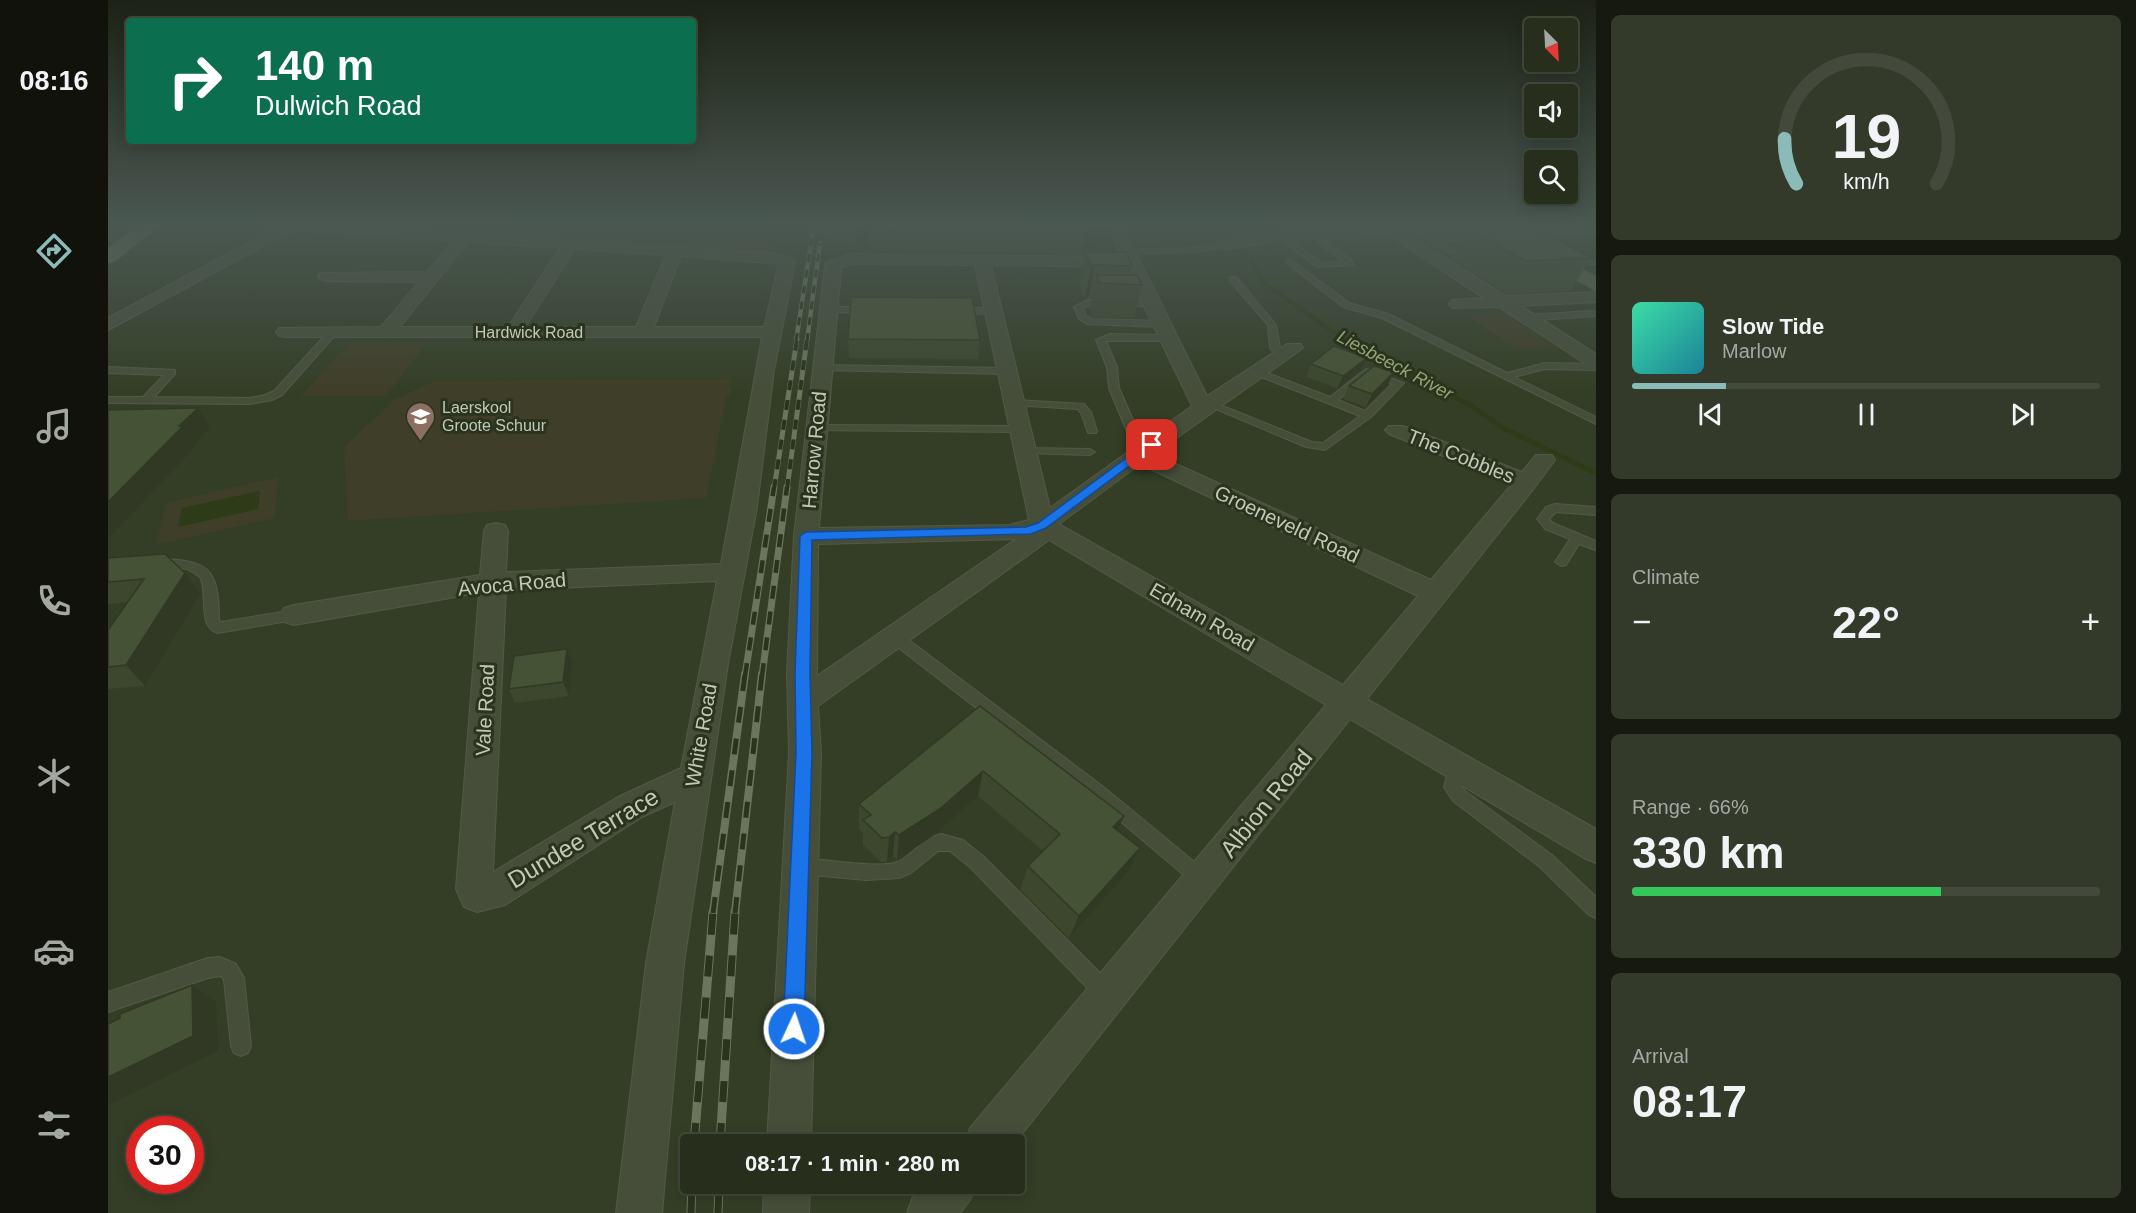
<!DOCTYPE html>
<meta charset="utf-8">
<style>
:root{--surface:#272e1c;--page:#333a29;--text:#f1f3f6;--muted:#a4a8a3;--line:#434a3b;--accent:#8bbbb9}
body{margin:0;font-family:Arial,sans-serif;background:var(--page);color:var(--text);height:100vh;display:flex;flex-direction:column;font-size:22px;white-space:nowrap}
*{box-sizing:border-box;margin:0}
p{font-size:20px;color:var(--muted)}
.icon{flex:none;width:33px;height:33px;fill:none;stroke:currentColor;stroke-width:2;stroke-linecap:round;stroke-linejoin:round}
.map{position:relative;flex:1;overflow:hidden}
.sheet{display:flex;flex-direction:column;gap:15px;padding:15px;background:#15190f;width:540px}
.sheet>*{flex:none}
.top-card{position:absolute;left:18px;top:18px;width:570px;height:126px;border-radius:6px;box-shadow:0 3px 15px #0003,0 0 0 2px var(--line);background:#0b6e4f;color:#fff;overflow:hidden}
.needle{width:39px;rotate:156deg}
.buttons{position:absolute;left:1416px;top:18px;display:grid;gap:12px}
.buttons a{display:grid;place-items:center;width:54px;height:54px;border-radius:6px;background:var(--surface);box-shadow:0 3px 15px #0003,0 0 0 2px var(--line);font-size:30px}
.speed{position:absolute;left:18px;top:1116px;display:flex;gap:12px;font-size:30px;font-weight:700;text-align:center}
.speed>*{display:grid;place-content:center;width:78px;height:78px;border-radius:50%;background:var(--surface);box-shadow:0 3px 15px #0003,0 0 0 2px var(--line);line-height:1}
.speed .limit{border:9px solid #d22;background:#fff;color:#111}
.pin{position:absolute;display:grid;place-items:center;width:51px;height:51px;color:#fff;margin:-26px;border-radius:12px;box-shadow:0 3px 9px #0006}
.me{position:absolute;width:66px;margin:-33px;rotate:3deg;stroke-linejoin:round;filter:drop-shadow(0 0 4px #0008)}
.turn{display:flex;align-items:center;gap:21px;height:126px;padding:0 30px;font-size:27px}
.turn .icon{width:78px;height:78px;stroke-width:2.5}
.turn b{display:block;font-size:42px;line-height:51px}
.big{font-size:45px;font-weight:700;line-height:1.1}
.sheet .card{flex:1;display:flex;flex-direction:column;justify-content:center;gap:9px;min-width:0;padding:0 21px;border-radius:9px;background:var(--page)}
.sheet .dial{align-items:center;gap:0}
.dial svg{height:156px;overflow:visible;fill:none;stroke:var(--line);stroke-width:7;stroke-linecap:round;text-anchor:middle}
.dial text{fill:var(--text);stroke:none}
.song{display:flex;align-items:center;gap:18px}
.cover{width:72px;height:72px;border-radius:9px;background:linear-gradient(135deg,hsl(160 70% 55%),hsl(190 70% 35%))}
.played{height:6px;border-radius:3px;background:linear-gradient(90deg,var(--accent) 20%,var(--line) 20%)}
.keys{display:flex;justify-content:space-around;direction:ltr}
.heat{display:flex;justify-content:space-between;align-items:center;font-size:33px;direction:ltr}
.charge{height:9px;border-radius:4px;background:linear-gradient(90deg,#34c759 66%,var(--line) 0)}
.trip{position:absolute;left:572px;top:1134px;width:345px;height:60px;border-radius:6px;background:var(--surface);box-shadow:0 3px 15px #0003,0 0 0 2px var(--line);font-weight:700;line-height:60px;text-align:center}
main{display:flex;flex:1;min-height:0}
.dock{display:flex;flex-direction:column;width:108px;justify-content:space-around;align-items:center;background:#10120b;color:var(--muted)}
.dock .icon{width:42px;height:42px}
.dock .current{color:var(--accent)}
.dock b{font-size:27px;color:var(--text)}
.map>svg:first-child{display:block}
.green{fill:#3f3e28}
.water{fill:#2d3b19}
.lines{fill:none;stroke-linecap:round;stroke-linejoin:round}
.stream-far1{stroke:#2d3b19;stroke-width:4}
.stream{stroke:#2d3b19;stroke-width:5}
.lane-casing{stroke:#525a46;stroke-width:2}
.street-casing{stroke:#525a46;stroke-width:2}
.secondary-casing{stroke:#525a46;stroke-width:2}
.primary-casing{stroke:#525a46;stroke-width:2}
.lane{fill:#464e3a;fill-rule:evenodd}
.street{fill:#464e3a;fill-rule:evenodd}
.secondary{fill:#566148;fill-rule:evenodd}
.primary{fill:#656e58;fill-rule:evenodd}
.rail-far4-casing{stroke:#6a755c;stroke-width:4.5}
.rail-far3-casing{stroke:#6a755c;stroke-width:5}
.rail-far2-casing{stroke:#6a755c;stroke-width:7}
.rail-far1-casing{stroke:#6a755c;stroke-width:8}
.rail-casing{stroke:#6a755c;stroke-width:9}
.rail-far4{stroke:#2b331f;stroke-width:3;stroke-dasharray:8;stroke-linecap:butt}
.rail-far3{stroke:#2b331f;stroke-width:4;stroke-dasharray:10;stroke-linecap:butt}
.rail-far2{stroke:#2b331f;stroke-width:4.5;stroke-dasharray:13;stroke-linecap:butt}
.rail-far1{stroke:#2b331f;stroke-width:5;stroke-dasharray:16;stroke-linecap:butt}
.rail{stroke:#2b331f;stroke-width:7;stroke-dasharray:21;stroke-linecap:butt}
.wall{fill:#3c472e}
.shaded-wall{fill:#313925}
.building{fill:#465235;stroke:#313925;stroke-width:1.5}
.route{fill:#1a73e8;stroke:#114b97;stroke-width:1.5}
.labels{text-anchor:middle;dominant-baseline:central;stroke-width:6;stroke-linejoin:round;paint-order:stroke}
.far-street-label{font-size:16px;fill:#c0c9b6;stroke:#2b331f}
.far-poi-label{font-size:16px;fill:#c0c9b6;stroke:#2b331f;text-anchor:start}
.far-water-label{font-size:18px;font-style:italic;fill:#91a671;stroke:#2b331f}
.street-label{font-size:20px;fill:#c0c9b6;stroke:#2b331f}
.near-street-label{font-size:24px;fill:#c0c9b6;stroke:#2b331f}
</style>
<main>
<nav class="dock">
<b>08:16</b>
<svg class="icon current" aria-label="directions" viewBox="0 0 24 24"><path d="M12 3l9 9-9 9-9-9zM9 14v-3h6M13 9l2 2-2 2"/></svg>
<svg class="icon" aria-label="music" viewBox="0 0 24 24"><path d="M9 18V5l10-2v13"/><circle cx="6" cy="18" r="3"/><circle cx="16" cy="16" r="3"/></svg>
<svg class="icon" aria-label="phone" viewBox="0 0 24 24"><path d="M5 4h4l2 5-3 2q2 4 5 5l2-3 5 2v4C11 20 4 13 5 4z"/></svg>
<svg class="icon" aria-label="climate" viewBox="0 0 24 24"><path d="M12 3v18M4 7l16 10M4 17L20 7"/></svg>
<svg class="icon" aria-label="car" viewBox="0 0 24 24"><path d="M5 17H2v-5l4-1 3-4h7l3 4 3 1v5h-3M9 17h6M6 11h13"/><circle cx="7" cy="17" r="2"/><circle cx="17" cy="17" r="2"/></svg>
<svg class="icon" aria-label="filters" viewBox="0 0 24 24"><path d="M4 7h16M4 17h16"/><circle cx="9" cy="7" r="2"/><circle cx="15" cy="17" r="2"/></svg>
</nav>
<div class="map">
<svg width="1488" height="1213" viewBox="0 0 1488 1213">
<rect width="100%" height="100%" fill="#343e26"/>
<g class="green">
<path d="M203,223H693L688,244H666L663,256Z"/>
<path d="M1398,313L1448,347L1407,349L1359,315Z"/>
<path d="M319,342L278,396H193L242,343Z"/>
<path d="M622,379L621,387H624L622,395L619,396L598,498L240,521L236,447L287,399L327,381Z"/>
<path d="M170,477L167,518L48,545L58,503Z"/>
</g>
<path class="water" d="M152,491L150,509L70,527L74,508Z"/>
<g class="lines">
<path class="stream-far1" d="M1114,223L1137,250L1156,283L1238,341"/>
<path class="stream" d="M1235,339L1362,405L1395,428L1488,473"/>
<defs>
<g id="lane">
<path d="M1238,223H1246L1262,233L1255,235Z"/>
<path d="M1306,229H1312L1324,237L1371,238L1375,240L1371,242L1331,241L1345,250H1363L1367,252C1346,263 1324,243 1306,233Z"/>
<path d="M1204,233H1210L1245,261V265L1209,267L1168,237L1175,235L1214,263L1235,261L1204,237Z"/>
<path d="M1116,243L1120,245L1119,247L1083,252L1018,254L1014,252L1018,250L1083,248Z"/>
<path d="M1182,259L1241,303L1280,314L1399,373L1437,363L1488,364V370L1437,369L1406,377L1488,417V424L1274,318L1235,307L1179,263V259Z"/>
<path d="M1488,260V264L1467,265L1463,263L1467,261Z"/>
<path d="M1122,277H1128L1168,325L1172,347L1179,356L1177,358H1171L1162,348L1160,325L1122,281Z"/>
<path d="M980,300L1046,301L1047,303L1043,306H981L975,308L978,316L984,319L1053,321L1057,324L1053,327L979,324L971,319L966,307Z"/>
<path d="M719,307H761L765,310L761,313L716,312L715,310Z"/>
<path d="M849,308H886L890,311L886,314L846,313L845,311Z"/>
<path d="M1485,311L1488,312V316L1415,321L1411,318L1415,315Z"/>
<path d="M225,329L229,332L228,334L174,395L164,400L142,404L0,403V397H35L56,375L0,373V367L67,370V374L46,397L142,398L157,395L166,391L222,330Z"/>
<path d="M1002,334L1060,335L1065,338L1060,341H998L1009,367L1011,388L1028,427L1048,443V447H1040L1018,429L1001,388L999,367L988,340Z"/>
<path d="M714,365L899,368L904,371L899,374L711,370L709,368Z"/>
<path d="M1149,369L1222,397L1258,369L1296,383L1263,417L1217,450L1198,447L1096,404L1101,401L1105,402L1204,442L1215,443L1252,416L1146,374L1144,372ZM1259,376L1284,384L1257,411L1230,400Z"/>
<path d="M906,400L976,404L983,412L989,431L988,433H980L973,413L969,409L902,405L901,403Z"/>
<path d="M708,425L912,426L917,429L912,432L704,430V426Z"/>
<path d="M917,448L982,449L987,452L982,455L913,453L912,451Z"/>
<path d="M1447,504L1488,507V515L1448,512L1441,519L1445,523L1488,541V550L1471,544L1458,565L1453,566L1447,562L1462,539L1437,529L1429,519L1438,507Z"/>
<path d="M49,559C100,560 111,567 111,620L113,622L186,610L193,615L186,620L110,633C88,627 101,593 92,577L79,569L44,566L43,563Z"/>
<path d="M788,633L793,634L998,789L1101,874L1104,880L1101,886L1095,888L1089,886L986,799L783,642L781,638L783,634Z"/>
<path d="M1349,759L1355,761L1357,766L1353,785L1357,791L1444,855L1488,897V918L1481,915L1432,867L1345,801L1336,787L1343,761Z"/>
<path d="M833,834L855,840L875,856L1005,986L1008,993L1005,1000L998,1003L991,1000L863,868L842,851H830L803,873L791,878L758,880L692,874L686,872L683,866L686,860L692,858C713,859 773,869 790,862C807,854 812,839 833,834Z"/>
<path d="M112,957L128,964L136,978L143,1046L140,1053L133,1056L126,1053L123,1046L116,980L113,976L100,978L0,1012V992L100,958Z"/>
</g>
<g id="street">
<path d="M177,223L667,253L685,259L687,262L666,370L649,507L620,664L576,963L554,1213H508L538,963L567,802L534,817L397,905L369,912L356,907L348,889L371,593L186,625L176,622L172,615L176,608L186,605L372,575L376,531L379,525L388,523L397,525L400,531L398,572L613,564L654,337H177L171,336L168,332L171,328L273,327L311,282L218,281L212,279L210,276L212,273L319,272L345,241L185,230L0,330V318ZM360,242L452,248L400,327H292ZM467,249L558,255L528,327H417ZM573,256L671,264L656,327H546ZM609,581L573,768L510,797L385,872L398,590Z"/>
<path d="M999,223H1013L1099,396L1179,344H1193L1195,348L1046,454L1323,580L1404,484L1281,434L1277,430L1281,426H1295L1414,472L1428,455H1444L1447,460L1427,487L1259,699L1488,829V863L1476,858L1242,719L906,1144H856L862,1128L1218,705L941,540L710,706L713,753L703,1144H659L681,753L679,673L686,536L717,265L719,262L742,254L1013,257ZM744,264L867,265L921,520L901,525L711,528L733,268ZM883,265L1017,267L1084,406L942,508ZM1032,464L1310,596L1235,685L951,524ZM908,539L709,676L710,544Z"/>
<path d="M1373,224L1429,228L1488,227V235C1426,236 1364,233 1301,235L1398,296L1488,292V302L1413,306L1488,354V368L1481,366L1391,307L1344,308L1341,304L1344,300L1376,298L1282,236L1176,240L1116,250L1108,245L1116,240L1176,232Z"/>
<path d="M656,1184H702L701,1213H655Z"/>
<path d="M816,1184H869L862,1200L852,1213H799L805,1196Z"/>
</g>
<path id="secondary" d="M1370,223H1392L1488,277V291Z"/>
<path id="primary" d="M33,223H54L7,261L0,263V248Z"/>
</defs>
<use href="#lane" class="lane-casing"/>
<use href="#street" class="street-casing"/>
<use href="#secondary" class="secondary-casing"/>
<use href="#primary" class="primary-casing"/>
<use href="#lane" class="lane"/>
<use href="#street" class="street"/>
<use href="#secondary" class="secondary"/>
<use href="#primary" class="primary"/>
<defs>
<g id="rail-far4">
<path d="M688,341L705,231"/>
<path d="M699,341L712,243"/>
</g>
<g id="rail-far3">
<path d="M666,489L689,339"/>
<path d="M679,489L699,339"/>
</g>
<g id="rail-far2">
<path d="M637,676L666,487"/>
<path d="M654,676L679,487"/>
</g>
<g id="rail-far1">
<path d="M605,913L637,674"/>
<path d="M627,913L654,674"/>
</g>
<g id="rail">
<path d="M586,1144L605,912"/>
<path d="M612,1144L627,912"/>
<path d="M583,1213L584,1184"/>
<path d="M610,1213L611,1184"/>
</g>
</defs>
<use href="#rail-far4" class="rail-far4-casing"/>
<use href="#rail-far3" class="rail-far3-casing"/>
<use href="#rail-far2" class="rail-far2-casing"/>
<use href="#rail-far1" class="rail-far1-casing"/>
<use href="#rail" class="rail-casing"/>
<use href="#rail-far4" class="rail-far4"/>
<use href="#rail-far3" class="rail-far3"/>
<use href="#rail-far2" class="rail-far2"/>
<use href="#rail-far1" class="rail-far1"/>
<use href="#rail" class="rail"/>
</g>
<g class="wall">
<path d="M696,223H1006L1002,241L978,252L1024,266L1022,275L1034,285L1026,318L985,317L981,308L984,298L977,299L971,284L977,252L973,254L789,252L769,251L759,246L749,250L707,231H697Z"/>
<path d="M1360,228L1483,258L1462,291L1399,294L1344,259Z"/>
<path d="M740,339L872,340L870,359L741,358Z"/>
<path d="M1259,358L1253,370L1229,388L1198,377L1203,364Z"/>
<path d="M1280,385L1258,407L1235,399L1241,386Z"/>
<path d="M0,558L77,573L93,593L37,686L0,689V630L20,602L0,604Z"/>
<path d="M464,663L461,696L407,703L401,689Z"/>
<path d="M872,706L1009,830L1032,848L1020,872L961,938L912,890L920,866L935,851L870,796L829,833L789,860L785,856L779,862H773L755,845V833L751,829V804Z"/>
</g>
<g class="shaded-wall">
<path d="M999,223H1006L1002,241L973,254L977,233Z"/>
<path d="M759,225V246L749,250V228Z"/>
<path d="M987,265L980,298L977,299L983,266Z"/>
<path d="M1259,358L1253,370L1229,388L1235,376Z"/>
<path d="M1286,372L1280,385L1258,407L1264,394Z"/>
<path d="M90,408L102,427L87,444L88,446L2,537L0,534V502Z"/>
<path d="M77,573L93,593L37,686L18,665Z"/>
<path d="M459,649L464,663L461,696L455,682Z"/>
<path d="M875,771L870,796L829,833L789,860L791,835Z"/>
<path d="M1016,816L1004,841L1005,827Z"/>
<path d="M787,832L785,856L779,862L781,837Z"/>
<path d="M1032,848L1020,872L961,938L971,916Z"/>
<path d="M84,985L108,1001L110,1051L0,1105V1077Z"/>
</g>
<g class="building">
<path d="M737,223H999L977,233L790,231L770,229L759,225L749,228Z"/>
<path d="M1422,225L1483,258L1417,261L1360,228Z"/>
<path d="M977,252H1018L1024,266L987,265L983,266Z"/>
<path d="M988,275H1029L1034,285L992,283Z"/>
<path d="M743,297L864,298L872,340L740,339Z"/>
<path d="M1226,346L1259,358L1235,376L1203,364Z"/>
<path d="M1266,366L1286,372L1264,394L1241,386Z"/>
<path d="M90,408L71,426H75L0,502V410Z"/>
<path d="M57,554L77,573L18,665L0,667V630L36,579L0,582V558Z"/>
<path d="M459,649L455,682L401,689L406,656Z"/>
<path d="M872,706L1016,816L1005,827L1032,848L971,916L920,866L952,834L875,771L833,808L791,835L787,832L781,837L774,838L755,820L763,815L751,804Z"/>
<path d="M84,985L85,1036L0,1077V1024L12,1018V1014Z"/>
</g>
<linearGradient id="sky" x2="0" y2="1"><stop stop-color="#1d2215"/><stop offset="0.57" stop-color="#4a5852"/><stop offset="1" stop-color="#4a5852" stop-opacity="0"/></linearGradient>
<rect width="1488" height="393" fill="url(#sky)"/>
<path class="route" d="M1040,442L1049,445L938,528L923,534L704,540L702,673L704,753L696,1029L693,1036L686,1039L678,1036L675,1029L688,753L687,673L692,536L698,532L918,527L930,523Z"/>
<defs>
<symbol id="school-pin" viewBox="-11 -11 22 30"><path d="M0 17L-7.5 6A9.5 9.5 0 1 1 7.5 6Z" fill="#8d6e63" stroke="#2b331f"/><path d="M0-5L7-2L0 1L-7-2ZM-4 1L0 2.5L4 1V4Q0 6-4 4Z" fill="#fff"/></symbol>
</defs>
<g fill-rule="evenodd">
<use href="#school-pin" x="296" y="400" width="33" height="45"/>
</g>
<g class="labels">
<g class="far-street-label">
<text x="421" y="332">Hardwick Road</text>
</g>
<g class="far-poi-label">
<text x="334" y="407">Laerskool<tspan x="334" dy="18">Groote Schuur</tspan></text>
</g>
<g class="far-water-label">
<text transform="translate(1287 365) rotate(28)">Liesbeeck River</text>
</g>
<g class="street-label">
<text transform="translate(706 450) rotate(-85)">Harrow Road</text>
<text transform="translate(1353 456) rotate(22)">The Cobbles</text>
<text transform="translate(1179 524) rotate(25)">Groeneveld Road</text>
<text transform="translate(404 584) rotate(-5)">Avoca Road</text>
<text transform="translate(1094 617) rotate(30)">Ednam Road</text>
<text transform="translate(377 710) rotate(-87)">Vale Road</text>
<text transform="translate(593 735) rotate(-80)">White Road</text>
</g>
<g class="near-street-label">
<text transform="translate(1158 803) rotate(-51)">Albion Road</text>
<text transform="translate(475 838) rotate(-31)">Dundee Terrace</text>
</g>
</g>
</svg>
<div class="buttons">
<a><svg class="needle" viewBox="-14 -14 28 28"><path d="M0-13l5 13h-10z" fill="#e53935"/><path d="M0 13l5-13h-10z" fill="#a4a8a3"/></svg></a>
<a><svg class="icon" aria-label="sound" viewBox="0 0 24 24"><path d="M4 9h4l5-4v14l-5-4H4zM17 9q2 3 0 6"/></svg></a>
<a><svg class="icon" aria-label="search" viewBox="0 0 24 24"><circle cx="10" cy="10" r="6"/><path d="M15 15l6 6"/></svg></a>
</div>
<div class="speed"><div class="limit">30</div></div>
<div class="pin" style="left:1044px;top:445px;background:#d93025"><svg class="icon" aria-label="arrive" viewBox="0 0 24 24"><path d="M6 21V4h12l-3 4 3 4H6"/></svg></div>
<svg class="me" style="left:686px;top:1029px" viewBox="-20 -20 40 40"><circle r="17" fill="#1a73e8" stroke="#fff" stroke-width="3"/><path d="M0-11L8 9 0 5-8 9z" fill="#fff"/></svg>
<div class="trip">08:17 · 1 min · 280 m</div>
<div class="top-card">
<div class="turn"><svg class="icon" aria-label="right" viewBox="0 0 24 24"><path d="M7 20v-9h11M14 6l5 5-5 5"/></svg><div><b>140 m</b>Dulwich Road</div></div>
</div>
</div>
<section class="sheet">
<div class="card dial"><svg viewBox="0 0 100 80">
<path d="M14 69A42 42 0 1 1 86 69"/>
<path d="M14 69A42 42 0 0 1 8 46" stroke="#8bbbb9"/>
<text x="50" y="56" font-size="32" font-weight="700">19</text>
<text x="50" y="72" font-size="11">km/h</text>
</svg></div>
<div class="card">
<div class="song"><i class="cover"></i><div><b>Slow Tide</b><p>Marlow</p></div></div>
<div class="played"></div>
<div class="keys"><svg class="icon" aria-label="previous" viewBox="0 0 24 24"><path d="M18 5L8 12l10 7zM5 5v14"/></svg><svg class="icon" aria-label="pause" viewBox="0 0 24 24"><path d="M8 5v14M16 5v14"/></svg><svg class="icon" aria-label="next" viewBox="0 0 24 24"><path d="M6 5l10 7-10 7zM19 5v14"/></svg></div>
</div>
<div class="card"><p>Climate</p>
<div class="heat"><a>−</a><b class="big">22°</b><a>+</a></div>
</div>
<div class="card"><p>Range · 66%</p><b class="big">330 km</b><div class="charge"></div></div>
<div class="card"><p>Arrival</p><b class="big">08:17</b></div>
</section>
</main>
